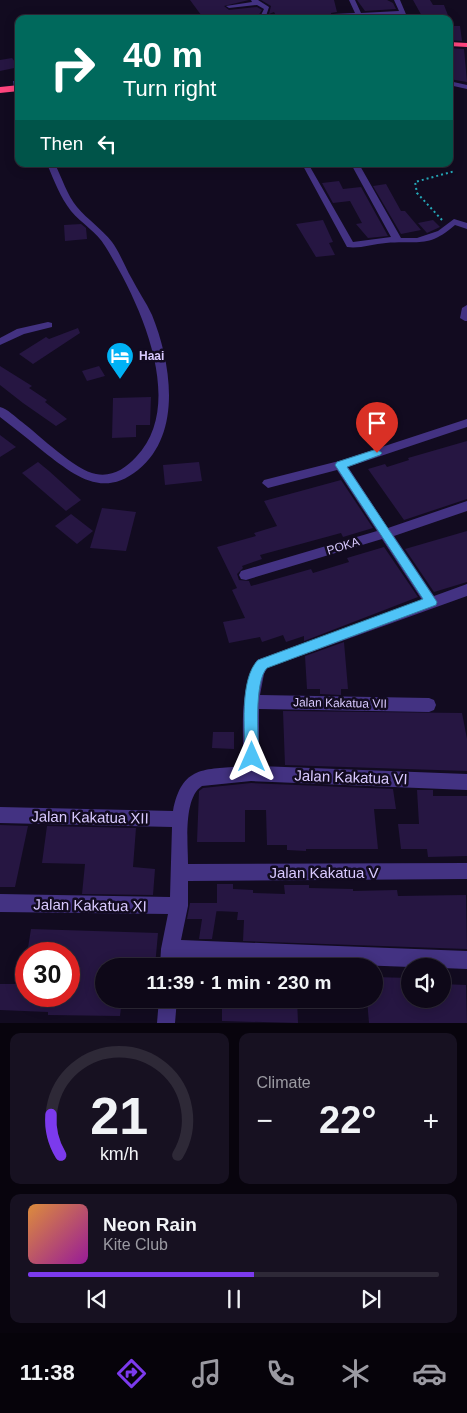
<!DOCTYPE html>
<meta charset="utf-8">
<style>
:root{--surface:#0e0818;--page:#171121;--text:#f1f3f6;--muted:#9b9aa2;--line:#2e2937;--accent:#7c3aed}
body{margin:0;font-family:Helvetica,sans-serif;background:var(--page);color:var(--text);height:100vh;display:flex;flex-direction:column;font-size:19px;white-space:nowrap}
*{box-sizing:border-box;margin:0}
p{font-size:16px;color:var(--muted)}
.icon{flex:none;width:28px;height:28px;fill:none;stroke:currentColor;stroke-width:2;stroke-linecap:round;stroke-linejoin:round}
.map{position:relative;height:1023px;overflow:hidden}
.sheet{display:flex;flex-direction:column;gap:10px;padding:10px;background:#08040d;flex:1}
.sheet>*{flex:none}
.banner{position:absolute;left:15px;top:15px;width:438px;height:152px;border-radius:10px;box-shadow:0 2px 12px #0003,0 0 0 1px var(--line);background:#00695c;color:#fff;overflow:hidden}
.buttons{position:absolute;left:401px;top:958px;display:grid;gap:10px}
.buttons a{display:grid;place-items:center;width:50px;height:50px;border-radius:50%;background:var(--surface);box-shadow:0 2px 12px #0003,0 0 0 1px var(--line);font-size:25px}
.speed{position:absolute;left:15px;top:942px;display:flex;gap:10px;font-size:25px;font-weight:700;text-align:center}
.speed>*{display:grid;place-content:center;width:65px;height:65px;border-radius:50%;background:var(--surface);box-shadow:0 2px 12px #0003,0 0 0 1px var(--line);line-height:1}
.speed .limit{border:8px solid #d22;background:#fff;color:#111}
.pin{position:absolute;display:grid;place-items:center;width:42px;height:42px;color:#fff;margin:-51px -21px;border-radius:50% 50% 50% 0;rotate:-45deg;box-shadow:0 0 5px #0007}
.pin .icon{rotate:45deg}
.me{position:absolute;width:55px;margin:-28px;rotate:0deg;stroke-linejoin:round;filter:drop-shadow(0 0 4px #0008)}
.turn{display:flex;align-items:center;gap:18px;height:105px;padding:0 25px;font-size:22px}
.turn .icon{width:65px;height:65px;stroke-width:2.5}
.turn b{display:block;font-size:35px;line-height:42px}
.then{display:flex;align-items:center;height:48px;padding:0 25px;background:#0003;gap:10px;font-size:19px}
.big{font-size:38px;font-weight:700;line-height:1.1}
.sheet .widget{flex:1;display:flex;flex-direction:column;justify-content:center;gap:8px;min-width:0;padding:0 18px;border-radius:10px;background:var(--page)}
.sheet .dial{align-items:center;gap:0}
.dial svg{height:130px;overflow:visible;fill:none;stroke:var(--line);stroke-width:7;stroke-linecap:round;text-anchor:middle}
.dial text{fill:var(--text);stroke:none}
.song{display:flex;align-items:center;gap:15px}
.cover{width:60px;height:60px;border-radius:8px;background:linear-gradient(135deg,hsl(30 70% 55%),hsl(300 70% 35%))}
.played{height:5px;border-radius:2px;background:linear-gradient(90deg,var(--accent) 55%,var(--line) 55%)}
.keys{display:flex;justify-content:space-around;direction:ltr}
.heat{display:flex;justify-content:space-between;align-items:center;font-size:28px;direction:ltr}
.sheet .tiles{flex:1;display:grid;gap:10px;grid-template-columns:1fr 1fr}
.widget:last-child{grid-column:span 2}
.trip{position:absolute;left:95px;top:958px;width:288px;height:50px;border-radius:25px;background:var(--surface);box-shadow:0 2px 12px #0003,0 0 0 1px var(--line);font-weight:700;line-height:50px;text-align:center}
.tabs{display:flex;height:80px;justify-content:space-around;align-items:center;background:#06030a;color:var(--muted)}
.tabs .icon{width:35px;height:35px}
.tabs .selected{color:var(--accent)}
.tabs b{font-size:22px;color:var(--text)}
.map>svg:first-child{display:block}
.building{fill:#261642}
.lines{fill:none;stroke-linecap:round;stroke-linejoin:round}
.path{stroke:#25a8b8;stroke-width:2;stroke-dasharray:2 3;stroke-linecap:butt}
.minor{fill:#433282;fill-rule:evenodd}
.highway{fill:#ff457e;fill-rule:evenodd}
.route{fill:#4fc3f7;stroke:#337fa1}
.labels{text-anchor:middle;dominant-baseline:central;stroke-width:5;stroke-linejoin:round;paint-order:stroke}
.poi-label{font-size:12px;font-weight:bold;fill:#d9caff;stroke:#120b20;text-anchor:start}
.street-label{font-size:12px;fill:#d9caff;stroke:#120b20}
.near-street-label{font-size:15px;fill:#d9caff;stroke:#120b20}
</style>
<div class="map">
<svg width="467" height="1023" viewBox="0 0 467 1023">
<rect width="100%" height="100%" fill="#120b20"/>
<g class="building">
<path d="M190,0H249L224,6L229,10L257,7L262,10L258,16L252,18L204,19Z"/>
<path d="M261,0H334L337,12L331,13V19H278L274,12L269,14L271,6Z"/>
<path d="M357,0H387L393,3L396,9L365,11Z"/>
<path d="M413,0H430L433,5H444L449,18H423Z"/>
<path d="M449,26H460L462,41L449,40Z"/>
<path d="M449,48L464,49L467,82L449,79Z"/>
<path d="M12,58L19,67L0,71V60Z"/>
<path d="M339,181L343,189L361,187L388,236L368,238L356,224L362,223L350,201L333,203L322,183Z"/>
<path d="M386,184L401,211H405L421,230L401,234L373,186Z"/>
<path d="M323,220L333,242L329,243L335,255L316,257L296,224Z"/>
<path d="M433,220L440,227L427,233L418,223Z"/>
<path d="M81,224L86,228L87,239L65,241L64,225Z"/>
<path d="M78,328L80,333L33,364L19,354L46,337L49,339Z"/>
<path d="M0,366L32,386L29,388L47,400L45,402L67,419L56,426L23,403L0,385Z"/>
<path d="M99,366L105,376L87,381L82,371Z"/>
<path d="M151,397L150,425H136V437L112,438L113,398Z"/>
<path d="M0,435L16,447L0,457Z"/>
<path d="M467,441V499L404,520L368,469L385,464L387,467L409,460L408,458Z"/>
<path d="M38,462L49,471L81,500L66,511L22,473Z"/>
<path d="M199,462L202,481L165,485L163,465Z"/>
<path d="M341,480L373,528L343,537L341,533L260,555L262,559L242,566L243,568L237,574L239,580L249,581L251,586L311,569L313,573L349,562L347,558L384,547L418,597L304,641V636L286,642L283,635L262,642L260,637L229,643L223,622L245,618L232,590L237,588L217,547L256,536L254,533L277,526L264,501Z"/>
<path d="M102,508L136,512L126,551L90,548Z"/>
<path d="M71,514L93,531L77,544L55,526Z"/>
<path d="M467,531V582L434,592L405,549Z"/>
<path d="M344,642L348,689H341V695L320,694V689H307L305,656Z"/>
<path d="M283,711L462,713L467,739V771L285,765Z"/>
<path d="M213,732H234V749L212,748Z"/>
<path d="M251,783L393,789L396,809H374L378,849H306V851L287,850V845H267L266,810H245V842H197L199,791L203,788Z"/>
<path d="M417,790H433V796H467V856L428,857L427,849H401L398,824H419Z"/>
<path d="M0,825L28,826L15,887H0Z"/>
<path d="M47,826L136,828L133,867L155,869L153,895L82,894L85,864L42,863Z"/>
<path d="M217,884H233V889L253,890V893L285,894L284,885H309V888L353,889V891L397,890L398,896L466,895L467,949L243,941L244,920H237L238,912L216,911L217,908L212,939H199L202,919H187L190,903H217Z"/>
<path d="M31,929L158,933L155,966H104V999H122L120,1016L48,1015V1012L0,1010V984H26V996H69V954H27Z"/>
<path d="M374,977L410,978V999H442V984L466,985L467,1023H369L367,999H374Z"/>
<path d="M222,999H297L298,1023L222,1021Z"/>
</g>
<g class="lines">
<path class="path" d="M442,220L417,193L415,182L455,171"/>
<g class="minor">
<path d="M251,0H258L269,7L265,19H259L264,9L257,5L229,8L226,6L252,2Z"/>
<path d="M349,0H355L361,13L399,11L394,0H400L408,19H402L400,15L331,17L333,14L355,13Z"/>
<path d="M13,81L19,82V97L15,95Z"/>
<path d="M449,81L467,85V89L449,85Z"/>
<path d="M47,164H55C62,178 67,195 77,207C88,220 102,229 112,242C120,253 125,267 132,279C138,291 146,302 152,315C171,362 183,434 138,470C102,499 74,475 44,452C30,440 15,429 0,417V407C8,409 15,417 22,422C39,435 76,471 96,474C112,477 125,469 136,457C188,403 138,299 105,246C97,232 82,224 71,211C60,197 54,180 47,164Z"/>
<path d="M302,164L309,165L353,242L391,237L351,164H359L401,238H417L438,231L454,219L467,223V229L455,225C428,249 417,240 386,243C373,244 359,249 347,247Z"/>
<path d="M467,305V321H465L460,318L462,308Z"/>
<path d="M48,322L52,323V327L24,334L0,345V338L17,329Z"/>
<path d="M467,419V427L348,467L388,528L467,501V511L394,536L434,596L467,584V596L267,668L264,674L260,695L429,698L434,700L436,705L434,710L429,712L259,709V766L467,774V790L251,781L202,786C183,798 188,844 188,864L467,863V879L188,881V906L181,940L467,951V969L442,968V966L410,967L178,958V966H160L161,949L168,914L0,912V894L170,897L172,827L0,823V807L173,811C182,765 204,770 243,766C244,730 238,691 257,660L422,600L382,539L246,580L241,579L239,575L241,571L377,531L337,470L268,488L262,483L264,480L339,461Z"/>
<path d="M159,999H177L175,1023H157Z"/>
</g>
<g class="highway">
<path d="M449,42L467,43V47L449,46Z"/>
<path d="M19,85V91L0,93V87Z"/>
</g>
</g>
<path class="route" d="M377,449L382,453L380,455L347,467L437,602L436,605L267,668C254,681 258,738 259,757L257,762L252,764L247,762L245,757C245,732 239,679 258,660L423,599L335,465L337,462Z"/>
<defs>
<symbol id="hotel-pin" viewBox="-11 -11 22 30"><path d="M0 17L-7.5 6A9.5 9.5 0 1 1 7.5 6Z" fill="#00b2f5" stroke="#120b20"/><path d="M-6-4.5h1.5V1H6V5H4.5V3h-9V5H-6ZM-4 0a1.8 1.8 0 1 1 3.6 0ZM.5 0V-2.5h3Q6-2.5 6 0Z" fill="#fff"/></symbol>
</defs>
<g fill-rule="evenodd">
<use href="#hotel-pin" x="104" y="340" width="32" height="43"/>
</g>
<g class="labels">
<g class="poi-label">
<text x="139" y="356">Haai</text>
</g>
<g class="street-label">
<text transform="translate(343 546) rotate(-17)">POKA</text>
<text transform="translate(340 703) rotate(1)">Jalan Kakatua VII</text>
</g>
<g class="near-street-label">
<text transform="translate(351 777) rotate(2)">Jalan Kakatua VI</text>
<text transform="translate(90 817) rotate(1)">Jalan Kakatua XII</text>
<text x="324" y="872">Jalan Kakatua V</text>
<text transform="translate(90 905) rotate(1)">Jalan Kakatua XI</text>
</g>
</g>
</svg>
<div class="buttons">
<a><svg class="icon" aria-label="sound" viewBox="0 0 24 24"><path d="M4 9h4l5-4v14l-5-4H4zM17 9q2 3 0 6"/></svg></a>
</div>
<div class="speed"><div class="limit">30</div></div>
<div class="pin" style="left:377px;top:453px;background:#d93025"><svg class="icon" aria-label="arrive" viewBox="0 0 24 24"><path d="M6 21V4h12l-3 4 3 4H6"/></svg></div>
<svg class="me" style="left:252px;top:757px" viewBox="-20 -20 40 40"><path d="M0-17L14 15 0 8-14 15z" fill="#4fc3f7" stroke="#fff" stroke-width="4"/></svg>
<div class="trip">11:39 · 1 min · 230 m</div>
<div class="banner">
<div class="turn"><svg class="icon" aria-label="right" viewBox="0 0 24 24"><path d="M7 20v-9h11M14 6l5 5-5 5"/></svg><div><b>40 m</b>Turn right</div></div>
<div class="then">Then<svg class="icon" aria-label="left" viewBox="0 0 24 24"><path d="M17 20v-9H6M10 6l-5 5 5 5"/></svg></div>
</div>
</div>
<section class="sheet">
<div class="tiles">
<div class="widget dial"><svg viewBox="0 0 100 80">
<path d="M14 69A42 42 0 1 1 86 69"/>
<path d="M14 69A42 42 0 0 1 8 44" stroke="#7c3aed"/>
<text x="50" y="56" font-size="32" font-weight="700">21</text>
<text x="50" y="72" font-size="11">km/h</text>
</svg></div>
<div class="widget"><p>Climate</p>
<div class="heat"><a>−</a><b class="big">22°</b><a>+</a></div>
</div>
<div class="widget">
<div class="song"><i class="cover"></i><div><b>Neon Rain</b><p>Kite Club</p></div></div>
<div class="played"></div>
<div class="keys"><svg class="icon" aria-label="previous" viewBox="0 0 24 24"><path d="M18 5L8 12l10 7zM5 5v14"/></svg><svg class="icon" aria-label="pause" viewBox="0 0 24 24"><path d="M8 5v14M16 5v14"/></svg><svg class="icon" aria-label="next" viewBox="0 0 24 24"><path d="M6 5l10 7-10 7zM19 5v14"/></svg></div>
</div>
</div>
</section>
<nav class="tabs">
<b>11:38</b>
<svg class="icon selected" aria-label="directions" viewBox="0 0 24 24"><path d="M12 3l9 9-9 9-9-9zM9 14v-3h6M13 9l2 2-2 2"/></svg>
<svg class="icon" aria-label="music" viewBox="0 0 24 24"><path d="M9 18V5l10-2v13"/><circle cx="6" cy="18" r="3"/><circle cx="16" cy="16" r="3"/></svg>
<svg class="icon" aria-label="phone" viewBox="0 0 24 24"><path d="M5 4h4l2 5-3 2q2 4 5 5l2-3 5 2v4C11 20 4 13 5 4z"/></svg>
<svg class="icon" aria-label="climate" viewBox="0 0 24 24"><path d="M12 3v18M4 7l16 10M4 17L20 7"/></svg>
<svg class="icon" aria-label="car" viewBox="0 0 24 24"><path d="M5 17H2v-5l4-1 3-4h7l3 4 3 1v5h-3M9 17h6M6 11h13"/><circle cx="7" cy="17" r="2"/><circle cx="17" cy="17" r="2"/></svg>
</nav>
